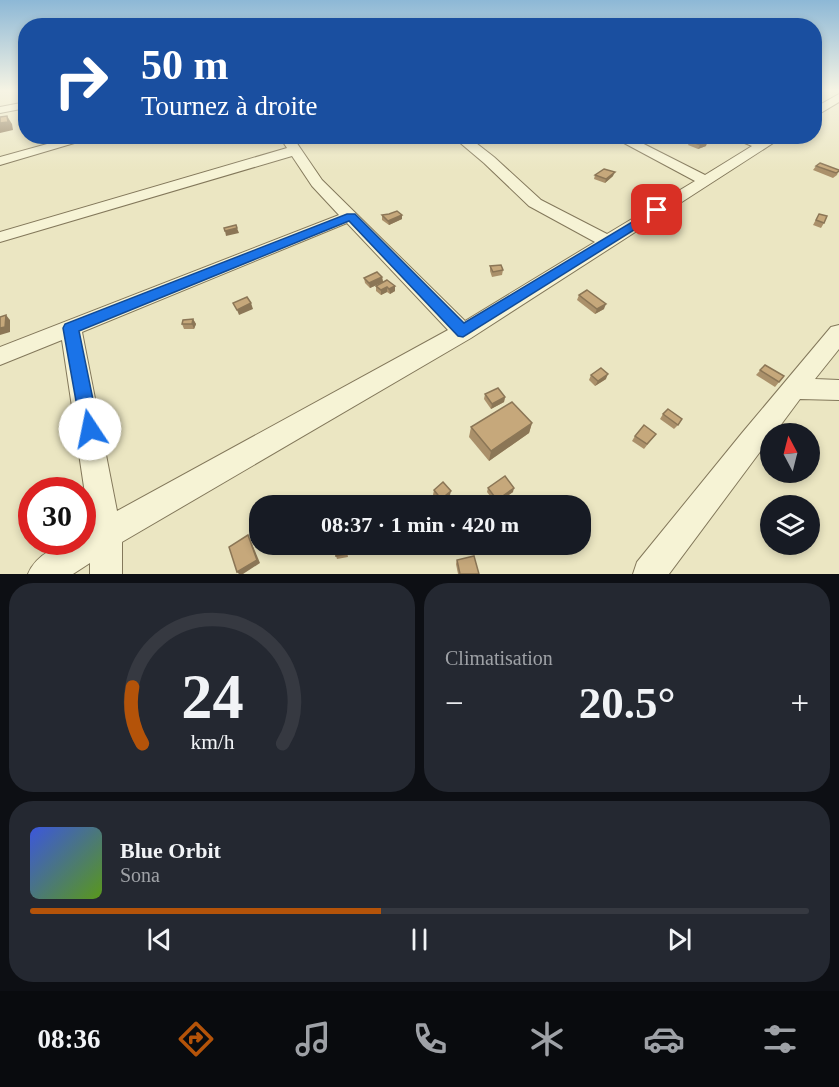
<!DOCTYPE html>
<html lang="fr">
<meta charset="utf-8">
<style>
:root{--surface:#171b24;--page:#242831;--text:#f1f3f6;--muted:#9ea1a6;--line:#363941;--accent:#b45309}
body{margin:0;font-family:"Times New Roman",serif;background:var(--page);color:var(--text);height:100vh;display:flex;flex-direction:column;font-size:22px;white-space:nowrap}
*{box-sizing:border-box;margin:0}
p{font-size:20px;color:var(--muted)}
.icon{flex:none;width:33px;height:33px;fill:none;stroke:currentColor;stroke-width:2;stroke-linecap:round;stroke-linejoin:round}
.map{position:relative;height:574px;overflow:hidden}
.details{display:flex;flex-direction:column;gap:9px;padding:9px;background:#0d0f14;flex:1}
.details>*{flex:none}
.banner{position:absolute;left:18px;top:18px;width:804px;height:126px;border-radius:24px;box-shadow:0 3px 9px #0003;background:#1a4fa0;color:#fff;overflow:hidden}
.needle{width:39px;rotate:353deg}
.fabs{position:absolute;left:760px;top:423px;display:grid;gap:12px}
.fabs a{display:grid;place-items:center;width:60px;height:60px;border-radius:50%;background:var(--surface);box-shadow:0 3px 9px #0003;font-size:30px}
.speed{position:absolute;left:18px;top:477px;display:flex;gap:12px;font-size:30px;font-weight:700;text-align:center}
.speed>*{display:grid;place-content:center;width:78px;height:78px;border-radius:50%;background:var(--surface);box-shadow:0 3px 9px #0003;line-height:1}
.speed .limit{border:9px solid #d22;background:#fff;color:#111}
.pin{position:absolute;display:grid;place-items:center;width:51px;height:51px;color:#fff;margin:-26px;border-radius:12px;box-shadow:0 3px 9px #0006}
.me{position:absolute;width:66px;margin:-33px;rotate:349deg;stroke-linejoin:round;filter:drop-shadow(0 0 4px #0008)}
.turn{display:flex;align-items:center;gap:21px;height:126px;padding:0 24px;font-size:27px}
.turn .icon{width:78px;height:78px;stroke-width:2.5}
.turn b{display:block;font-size:42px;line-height:51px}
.big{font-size:45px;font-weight:600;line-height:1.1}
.details .tile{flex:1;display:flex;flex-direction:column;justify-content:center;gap:9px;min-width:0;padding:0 21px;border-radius:24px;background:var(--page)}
.details .dial{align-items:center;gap:0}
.dial svg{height:156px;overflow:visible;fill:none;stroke:var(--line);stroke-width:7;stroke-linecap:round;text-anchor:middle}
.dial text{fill:var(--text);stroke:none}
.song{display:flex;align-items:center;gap:18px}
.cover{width:72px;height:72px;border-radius:9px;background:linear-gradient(135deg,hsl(230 70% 55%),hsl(90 70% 35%))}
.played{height:6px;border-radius:3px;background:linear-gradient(90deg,var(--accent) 45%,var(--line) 45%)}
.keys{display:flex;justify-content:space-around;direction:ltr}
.heat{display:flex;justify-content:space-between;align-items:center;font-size:33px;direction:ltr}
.details .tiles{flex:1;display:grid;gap:9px;grid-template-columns:1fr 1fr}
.tile:last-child{grid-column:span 2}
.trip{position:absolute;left:249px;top:495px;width:342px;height:60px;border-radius:24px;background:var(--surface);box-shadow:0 3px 9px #0003;font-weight:600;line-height:60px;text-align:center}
.tab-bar{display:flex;height:96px;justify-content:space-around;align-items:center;background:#090b0e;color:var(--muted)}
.tab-bar .icon{width:42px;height:42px}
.tab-bar .selected{color:var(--accent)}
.tab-bar b{font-size:27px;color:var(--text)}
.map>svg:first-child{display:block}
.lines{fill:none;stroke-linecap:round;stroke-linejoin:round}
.minor-casing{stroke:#83785b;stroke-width:2}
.minor{fill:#f6f3d5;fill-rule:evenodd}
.wall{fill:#aa906a}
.shaded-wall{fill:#8b7656}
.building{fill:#c6a87b;stroke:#8b7656;stroke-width:1.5}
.route{fill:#1a73e8;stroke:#114b97;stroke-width:1.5}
</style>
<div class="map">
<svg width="839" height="574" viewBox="0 0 839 574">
<rect width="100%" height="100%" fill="#ebe6c2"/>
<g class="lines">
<defs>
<g id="minor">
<path d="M839,94V102L814,117V108Z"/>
<path d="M26,102V108L0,113V107Z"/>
<path d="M76,136H98L0,165V157Z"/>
<path d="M279,136H292L322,180L465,321L595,242L529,206L484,163L452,136H467L494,157L541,200L607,234L695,181L611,136H628L705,175L752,146L728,136H748L761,141L768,136H784L471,338L122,542V574H90V563L73,574H28C36,554 61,542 82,542V531L90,527L62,340L0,365V347L339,215L312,186L292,156L0,242V232L287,148ZM347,223L448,330L117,511L82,332Z"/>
<path d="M839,325V349L815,379L839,380V400L800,399L774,434H771V437L669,574H633L637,562L742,433L831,327Z"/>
</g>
</defs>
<use href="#minor" class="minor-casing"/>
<use href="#minor" class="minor"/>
</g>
<g class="wall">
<path d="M690,141L706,146L698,149L688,145Z"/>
<path d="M816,166L839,170L837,175L833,178L813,170Z"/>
<path d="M595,175L613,176L605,183L594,179Z"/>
<path d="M389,214L402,215V219L389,225L382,220V215Z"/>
<path d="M819,214L824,223L821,228L813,225Z"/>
<path d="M490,266L503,270L502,275L492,277L490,271Z"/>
<path d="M382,277L383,282L370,288L365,283L364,278Z"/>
<path d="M376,286H395V291L390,294L387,292L381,295L376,291Z"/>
<path d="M579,295L604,309L595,314L577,300Z"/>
<path d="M193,319L196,324L194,329H184L182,324Z"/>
<path d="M765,365L784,376L775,387L756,375Z"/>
<path d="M591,375L606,379L595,386L589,380Z"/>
<path d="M485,394L505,397L504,402L491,409L484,399Z"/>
<path d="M663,414L679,424L674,429L660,419Z"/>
<path d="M532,423L529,433L489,461L469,437L471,427Z"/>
<path d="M656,434L644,449L632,441L635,436Z"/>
<path d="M488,488L513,492L496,504L487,492Z"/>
<path d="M434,490L450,495L441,503L433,495Z"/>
<path d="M346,546L348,557L337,559L336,556Z"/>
<path d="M457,560L479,574H458L456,564Z"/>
</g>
<g class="shaded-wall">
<path d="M7,116L12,124L13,130L0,133V123Z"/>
<path d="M708,141L706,146L698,149L700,145Z"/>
<path d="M615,172L613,176L605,183L606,179Z"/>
<path d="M402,215V219L389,225L388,221Z"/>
<path d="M237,228L239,233L226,236L225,231Z"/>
<path d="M382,277L383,282L370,288L369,283Z"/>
<path d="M395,286V291L390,294L389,289Z"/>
<path d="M387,287V292L381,295V290Z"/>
<path d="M251,303L253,309L239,315L237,310Z"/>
<path d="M606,304L604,309L595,314L597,309Z"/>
<path d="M6,315L10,320V332L0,335V328Z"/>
<path d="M193,319L196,324L194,329L192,324Z"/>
<path d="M608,374L606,379L595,386L598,381Z"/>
<path d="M505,397L504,402L491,409L492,404Z"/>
<path d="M532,423L529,433L489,461L491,451Z"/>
<path d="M514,488L513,492L496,504L497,500Z"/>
<path d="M451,491L450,495L441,503V499Z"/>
<path d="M248,535L250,539L260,563L243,574H239L237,572Z"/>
</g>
<g class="building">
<path d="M7,116L8,122L0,123V117Z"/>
<path d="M698,138L708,141L700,145L690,141Z"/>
<path d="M820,163L839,170V171L836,173L816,166Z"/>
<path d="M604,169L615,172L606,179L595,175Z"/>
<path d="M397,211L402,215L388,221L382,215L389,214Z"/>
<path d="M819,214L827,216L824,223L816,220Z"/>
<path d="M236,225L237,228L225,231L224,228Z"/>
<path d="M501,265L503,270L493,272L490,266Z"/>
<path d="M377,272L382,277L369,283L364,278Z"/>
<path d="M387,280L395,286L389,289L387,287L381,290L376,286Z"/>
<path d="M587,290L606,304L597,309L579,295Z"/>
<path d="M247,297L251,303L237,310L233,303Z"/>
<path d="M6,315L5,327L0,328V317Z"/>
<path d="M193,319L192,324H182L183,320Z"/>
<path d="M765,365L784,376L779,382L760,370Z"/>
<path d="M601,368L608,374L598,381L591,375Z"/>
<path d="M498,388L505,397L492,404L485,394Z"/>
<path d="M512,402L532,423L491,451L471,427Z"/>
<path d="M668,409L682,419L678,425L663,414Z"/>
<path d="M644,425L656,434L647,444L635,436Z"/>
<path d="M505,476L514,488L497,500L488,488Z"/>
<path d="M443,482L451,491L441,499L434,490Z"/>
<path d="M432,497L438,506H420Z"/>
<path d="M248,535L257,560L237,572L229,547Z"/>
<path d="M346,546L347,554L336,556L335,548Z"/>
<path d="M474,556L479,574H460L457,560Z"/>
</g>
<linearGradient id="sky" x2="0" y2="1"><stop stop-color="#8db8d6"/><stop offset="0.53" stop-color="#f6f4e4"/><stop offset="1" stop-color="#f6f4e4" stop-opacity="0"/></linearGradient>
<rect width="839" height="171" fill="url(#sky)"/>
<path class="route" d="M657,207L661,208V213L463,337L458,336L349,221L79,331L99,429L96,435L90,437L83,435L81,429L63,328L65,324L347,214H355L464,323Z"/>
</svg>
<div class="fabs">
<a><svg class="needle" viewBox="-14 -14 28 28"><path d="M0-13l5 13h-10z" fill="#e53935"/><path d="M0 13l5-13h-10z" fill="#9ea1a6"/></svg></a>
<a><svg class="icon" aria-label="layers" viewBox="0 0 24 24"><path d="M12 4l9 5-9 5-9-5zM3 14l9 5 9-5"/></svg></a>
</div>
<div class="speed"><div class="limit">30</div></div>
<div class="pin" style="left:657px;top:210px;background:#d93025"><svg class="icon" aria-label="arrive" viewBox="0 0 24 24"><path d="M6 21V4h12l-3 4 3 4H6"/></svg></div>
<svg class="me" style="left:90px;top:429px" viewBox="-20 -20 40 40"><circle r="19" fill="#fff"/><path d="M0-13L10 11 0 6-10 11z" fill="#1a73e8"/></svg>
<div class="trip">08:37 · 1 min · 420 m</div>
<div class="banner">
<div class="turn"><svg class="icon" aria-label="right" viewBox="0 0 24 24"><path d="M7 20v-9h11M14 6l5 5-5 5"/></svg><div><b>50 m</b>Tournez à droite</div></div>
</div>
</div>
<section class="details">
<div class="tiles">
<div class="tile dial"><svg viewBox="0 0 100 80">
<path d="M14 69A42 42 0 1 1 86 69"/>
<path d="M14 69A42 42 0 0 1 9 40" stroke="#b45309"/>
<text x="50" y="56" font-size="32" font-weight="700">24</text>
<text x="50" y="72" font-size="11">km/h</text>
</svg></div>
<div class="tile"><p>Climatisation</p>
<div class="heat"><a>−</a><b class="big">20.5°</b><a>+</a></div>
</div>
<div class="tile">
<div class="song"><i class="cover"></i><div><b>Blue Orbit</b><p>Sona</p></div></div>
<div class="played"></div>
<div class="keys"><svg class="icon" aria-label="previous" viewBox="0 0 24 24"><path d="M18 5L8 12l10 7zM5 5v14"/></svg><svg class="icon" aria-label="pause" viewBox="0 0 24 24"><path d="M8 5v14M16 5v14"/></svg><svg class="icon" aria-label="next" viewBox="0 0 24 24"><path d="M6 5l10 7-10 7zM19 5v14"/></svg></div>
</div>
</div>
</section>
<nav class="tab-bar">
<b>08:36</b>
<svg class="icon selected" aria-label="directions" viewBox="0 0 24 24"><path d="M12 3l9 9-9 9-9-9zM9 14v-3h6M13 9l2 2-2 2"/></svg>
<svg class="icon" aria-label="music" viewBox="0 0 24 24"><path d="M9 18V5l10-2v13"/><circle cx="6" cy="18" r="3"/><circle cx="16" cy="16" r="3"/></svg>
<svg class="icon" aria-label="phone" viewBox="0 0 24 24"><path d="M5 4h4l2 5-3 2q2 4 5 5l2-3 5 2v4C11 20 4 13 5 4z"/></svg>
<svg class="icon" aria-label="climate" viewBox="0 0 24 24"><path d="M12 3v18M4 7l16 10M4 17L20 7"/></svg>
<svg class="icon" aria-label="car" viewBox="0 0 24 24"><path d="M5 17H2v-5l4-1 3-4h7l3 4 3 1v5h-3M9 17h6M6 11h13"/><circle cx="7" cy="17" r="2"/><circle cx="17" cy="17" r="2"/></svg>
<svg class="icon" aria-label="filters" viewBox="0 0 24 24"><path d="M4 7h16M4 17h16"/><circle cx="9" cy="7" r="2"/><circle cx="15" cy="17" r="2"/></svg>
</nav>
